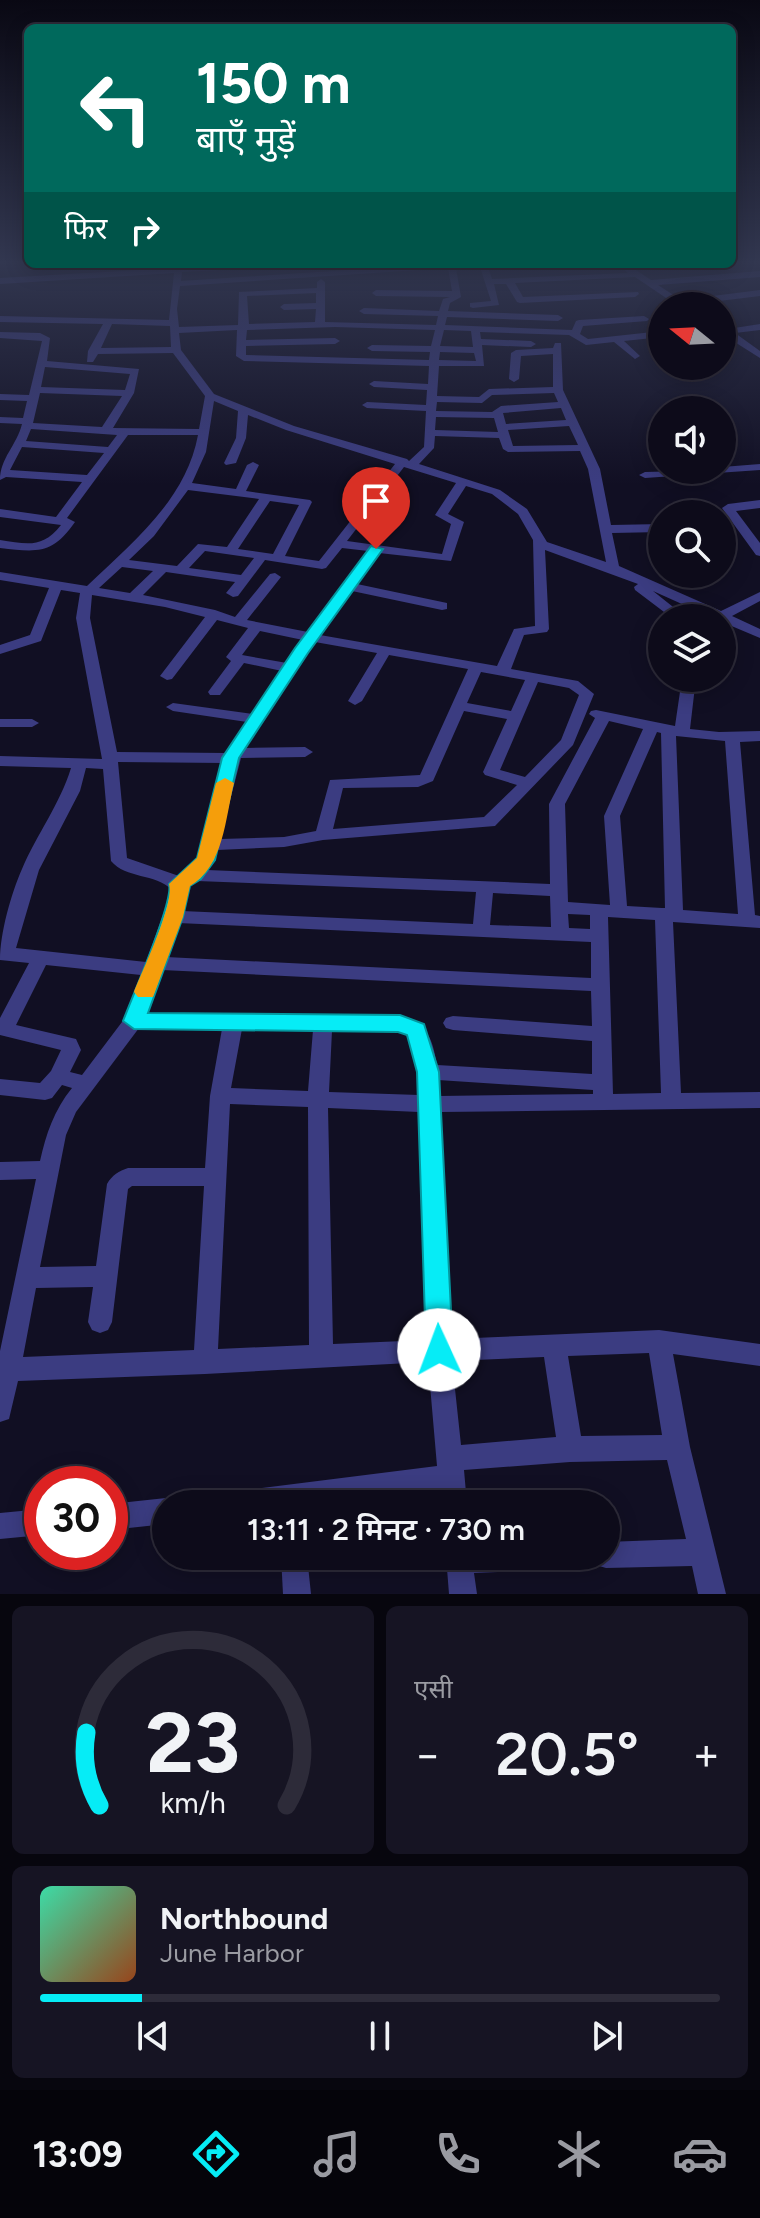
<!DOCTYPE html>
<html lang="hi">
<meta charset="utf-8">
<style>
:root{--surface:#0d0b1a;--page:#161423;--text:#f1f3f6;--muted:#9a9ba2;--line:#2d2b39;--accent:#06ecf6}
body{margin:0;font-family:Figtree,"Noto Sans Devanagari",sans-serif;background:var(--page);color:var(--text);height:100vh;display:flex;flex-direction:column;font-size:30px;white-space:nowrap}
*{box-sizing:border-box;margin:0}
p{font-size:26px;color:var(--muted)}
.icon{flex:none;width:44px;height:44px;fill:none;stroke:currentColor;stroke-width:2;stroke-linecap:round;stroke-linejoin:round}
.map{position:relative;height:1594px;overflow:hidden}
.side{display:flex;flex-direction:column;gap:12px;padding:12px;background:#07060e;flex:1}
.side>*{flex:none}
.banner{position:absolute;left:24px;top:24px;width:712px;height:244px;border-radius:12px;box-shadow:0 4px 20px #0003,0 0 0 2px var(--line);background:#00695c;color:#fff;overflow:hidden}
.needle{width:52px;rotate:288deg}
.controls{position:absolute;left:648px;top:292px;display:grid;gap:16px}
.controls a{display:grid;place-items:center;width:88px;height:88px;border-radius:50%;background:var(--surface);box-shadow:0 4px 20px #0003,0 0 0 2px var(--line);font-size:40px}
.speed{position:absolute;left:24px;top:1466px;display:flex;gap:16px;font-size:40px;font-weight:700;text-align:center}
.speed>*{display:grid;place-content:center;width:104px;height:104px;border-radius:50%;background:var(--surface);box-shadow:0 4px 20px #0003,0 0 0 2px var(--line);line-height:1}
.speed .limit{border:12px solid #d22;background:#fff;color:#111}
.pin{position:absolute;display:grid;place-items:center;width:68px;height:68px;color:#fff;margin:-82px -34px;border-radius:50% 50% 50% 0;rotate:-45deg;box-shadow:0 0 8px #0007}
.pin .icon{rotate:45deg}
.me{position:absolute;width:88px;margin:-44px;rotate:358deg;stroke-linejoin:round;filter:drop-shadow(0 0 6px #0008)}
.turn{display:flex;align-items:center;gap:28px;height:168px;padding:0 40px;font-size:36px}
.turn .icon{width:104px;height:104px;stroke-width:2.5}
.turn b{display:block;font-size:56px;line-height:68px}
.then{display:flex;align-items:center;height:76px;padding:0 40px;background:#0003;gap:16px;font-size:30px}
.big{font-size:60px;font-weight:600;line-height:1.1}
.side .widget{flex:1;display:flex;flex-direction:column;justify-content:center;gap:12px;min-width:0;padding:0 28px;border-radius:12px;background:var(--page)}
.side .dial{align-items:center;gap:0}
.dial svg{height:208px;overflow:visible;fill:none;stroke:var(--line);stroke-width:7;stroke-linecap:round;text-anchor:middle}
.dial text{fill:var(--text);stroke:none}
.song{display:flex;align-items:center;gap:24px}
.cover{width:96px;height:96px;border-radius:12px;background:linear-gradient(135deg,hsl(160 70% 55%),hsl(20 70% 35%))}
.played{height:8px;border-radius:4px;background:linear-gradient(90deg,var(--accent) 15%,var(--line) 15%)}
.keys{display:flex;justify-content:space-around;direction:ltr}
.heat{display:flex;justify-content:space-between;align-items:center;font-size:44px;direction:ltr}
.side .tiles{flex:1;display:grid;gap:12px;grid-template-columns:1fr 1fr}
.widget:last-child{grid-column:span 2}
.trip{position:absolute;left:152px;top:1490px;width:468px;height:80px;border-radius:40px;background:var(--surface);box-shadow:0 4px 20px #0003,0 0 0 2px var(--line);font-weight:600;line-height:80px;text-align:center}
.tab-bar{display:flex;height:128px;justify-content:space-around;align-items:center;background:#05040a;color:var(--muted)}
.tab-bar .icon{width:56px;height:56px}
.tab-bar .on{color:var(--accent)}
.tab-bar b{font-size:36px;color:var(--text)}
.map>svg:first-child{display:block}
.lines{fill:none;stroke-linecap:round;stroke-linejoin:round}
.minor{fill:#3b3c81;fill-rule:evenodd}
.route{fill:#06ecf6;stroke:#0499a0;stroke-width:2}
.slow{fill:#f59e0b}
</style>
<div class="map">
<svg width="760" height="1594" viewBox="0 0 760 1594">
<rect width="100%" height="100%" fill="#110f23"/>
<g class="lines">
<g class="minor">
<path d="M0,261H6L0,264Z"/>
<path d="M175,264H183V267L283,264L279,267L182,272L181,281L437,264H478L456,268L461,297L450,303L448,311L558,315L563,318L558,321L447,317L445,325L572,330L576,321L579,320L644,316L649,319L647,321L583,326L580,334L588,339L662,331V337L624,341L640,356L635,359L614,342L586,345L569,335L480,332L481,339L531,341L536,344L531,347L482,345L484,366H439L437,396L479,397L489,389L553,387V354L521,356L519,379L514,382L509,379L511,353L516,350L553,348L555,343H561L563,390L600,469L611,525L662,524V532L612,533L619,566L721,611L760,592V601L732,616L760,629V638L722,622V618H713L653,591L687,618H672L635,590L634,587L638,584L545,550L549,629L547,632L524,635L511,669L578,681L594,694L573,745L495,826L323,840L284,847L217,850L214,860L207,870L550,884L549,804L595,718L589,714L591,711L596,710L675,726L682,678H696L690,729L719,732L760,731V741L740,742L755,915L760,916V928L673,922L681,1093L760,1092V1108L440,1112L450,1339L659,1330L760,1344V1366L673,1354L690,1447L726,1594H698L692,1566L606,1568L596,1565L593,1556H606V1542L686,1539L667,1460L570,1462L464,1470L467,1504H441L440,1491L341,1504H225L229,1495L238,1491L437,1466L428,1362L205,1374L18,1381L9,1419L0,1422V1351L36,1179L0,1180V1162L40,1161C46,1134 54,1110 72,1088L62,1085L52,1098L45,1100L0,1095V1079L40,1083L51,1071L61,1050L0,1035V1018L29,963L0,960C0,933 11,894 22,869C37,834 60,804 71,768L0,766V756L102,759L76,618L80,593L61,590L41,641L0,654V645L30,635L49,588L0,580V572L87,586C132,543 186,500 198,435H128L67,518L75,522C52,555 37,552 0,548V540C27,544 42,549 61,525L0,517V509L56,517L82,482L6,477L0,480C0,458 17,445 22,424L0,423V417L23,418L27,401L0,400V394L29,395L42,341L0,338V332L40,333L50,338L47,361L139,369L134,393L113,428L199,429L205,396L173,353L98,354L93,362H87L88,351L103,324L0,322V316L169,320L174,273L0,284V278L174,268ZM448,268L452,291L376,290L372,293L376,296L450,297L443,299L439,311L364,308L359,311L364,314L438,316L436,325L325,322V282L321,279L317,282V288L239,292L238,325L179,327L177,309L180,286ZM316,293V303L284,304L280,307L284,310L316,309L315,322L249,324L247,296ZM112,324L170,326L171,347L101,348ZM335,327L435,330L431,346L372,345L367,348L372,351L430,352L429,360L246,355V346L335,344L340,341L335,338L246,340L247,330ZM237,330L236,356L244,361L429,366L428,384L374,381L369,384L374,387L427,390L426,405L367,402L362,405L367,408L426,411L424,447L409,461L407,459L294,426L214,394L181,350L179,333ZM444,330L471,331L473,347L440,346ZM440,352L474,353L476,361L439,360ZM45,367L130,374L125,390L41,387ZM40,393L122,396L102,427L33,423ZM554,393L558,402L501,406L492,412L436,411L437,402L482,403L492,395ZM214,401L238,411L236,438L224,463L226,465L236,463L246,438L248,415L286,430L395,464L319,561L285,556L312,502L310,500L246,491L259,465L253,462L247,465L236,489L192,483L206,452ZM561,408L566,420L506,424L503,413ZM436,417L494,418L498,432L435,430ZM569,426L578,445L513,446L508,430ZM31,429L117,435L108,447L26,441ZM435,436L499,438L503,449L508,452L580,451L588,469L606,562L547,542L527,509L500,490L419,464L434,448ZM22,447L104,453L87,475L10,470ZM404,467L456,483L435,515L451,524L442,554L347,541ZM466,486L492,494L518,514L533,540L535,626L514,629L497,666L320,635L352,591L442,610L447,609V603L357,584L379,553L451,561L464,522L448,514ZM188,490L259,499L227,547L198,544L177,566L129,560L154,536ZM270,501L299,505L273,554L238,549ZM342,548L368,551L308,632L247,620L281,577L275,573L270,574L235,617L215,610L143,595L166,572L235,582L226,593L233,597L238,596L265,560L322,569L326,568ZM205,551L254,558L241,575L189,568ZM122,567L153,571L130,593L99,588ZM92,595L165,607L205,617L160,676L167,680L172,679L217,620L248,628L226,657L231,661L208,692L210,695H220L244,663L282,671L253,714L173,703L166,707L173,711L247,722L226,753L117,752L90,618ZM260,631L303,640L287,663L242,655ZM315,642L377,653L348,701L355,705L362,701L389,655L468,669L420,775L330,780L316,831L284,837L220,839L241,758L305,757L313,752L305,747L245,748ZM481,672L525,680L511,711L467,703ZM538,682L569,688L579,695L561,740L525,777L500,770ZM464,711L507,719L483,772L485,775L517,785L484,817L333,829L343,788L418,787L433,781ZM609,721L643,729L604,816L610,905L568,902L565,804ZM657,732L661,733L665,908H662L627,906L620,816ZM676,736L725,741L738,914L683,910ZM118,762L224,763L198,859L188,871L179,876L127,858ZM86,768L103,769L111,861C126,879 155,873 172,890L146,962L16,948L39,870L80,791ZM197,881L476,892L473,924L182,911L190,889L188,886ZM493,893L550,896L551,927L490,925ZM568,914L590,915V929L569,928ZM608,917L655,920L661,1093L613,1094ZM178,923L591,942V978L166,957ZM46,965L141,975L125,1018L82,1075L70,1072L81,1050L76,1039L16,1025ZM162,970L591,991L592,1026L453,1016L446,1018L443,1023L446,1028L453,1030L592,1041V1074L437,1065C432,1037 428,1025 400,1017L146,1014ZM139,1028L222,1029L210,1096L205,1168H128C119,1171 112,1175 107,1184L96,1266L40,1267L66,1135L76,1112ZM242,1029L313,1030L308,1091L231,1088ZM332,1031H400C421,1043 418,1074 419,1095L329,1092ZM438,1080L593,1090V1094L439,1096ZM230,1104L308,1107L309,1345L218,1349ZM328,1108L419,1112L427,1340L333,1344ZM132,1186H204L194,1350L23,1357L36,1288L93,1287L88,1322L92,1330L100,1333L108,1330L112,1322L128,1189ZM649,1353L662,1435L581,1436L568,1356ZM544,1357L556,1437L461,1445L452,1361Z"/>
<path d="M479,264H487L492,279L628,273L617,264H627L651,280L760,271V277L658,285L681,300L760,290V296L678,306L635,277L515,283L523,297L638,292L639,294L635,297L520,303L517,302L506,284H494L499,305L473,308L470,307V303L491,301Z"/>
<path d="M760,324V330L735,333L760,351V358L722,334V326L728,329Z"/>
<path d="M760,464V470L645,478L639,475L645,472L722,470V467Z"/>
<path d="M760,500V508L736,511L760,543V556L756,555L722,508L728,504Z"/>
<path d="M0,719H32L39,723L32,727H0Z"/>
<path d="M166,1498L176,1504H166V1524L110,1530V1504Z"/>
<path d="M42,1509V1535L0,1539V1513Z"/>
<path d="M281,1556H307L311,1594H283Z"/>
<path d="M446,1556H587L584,1566L574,1569L474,1573L477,1594H449Z"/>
</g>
</g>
<linearGradient id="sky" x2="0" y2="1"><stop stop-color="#090813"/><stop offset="0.54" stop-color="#323750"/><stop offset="1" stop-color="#323750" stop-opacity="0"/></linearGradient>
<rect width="760" height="485" fill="url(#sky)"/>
<path class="route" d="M371,546L383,549L308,653L239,758L215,860L201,879L190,886L183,917L148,1013L400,1015L424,1024L439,1072L453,1350L449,1359L439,1363L430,1359L426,1350L417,1072L407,1035L398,1032L134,1029L123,1021C132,997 174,901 169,884L197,858L222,758L295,648Z"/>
<path class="slow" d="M225,778L234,783C225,819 224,866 190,886L183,917L153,997H138L134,992C143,969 175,903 169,884L197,858L216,783Z"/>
</svg>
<div class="controls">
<a><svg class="needle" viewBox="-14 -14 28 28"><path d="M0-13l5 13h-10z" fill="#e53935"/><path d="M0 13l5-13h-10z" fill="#9a9ba2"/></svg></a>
<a><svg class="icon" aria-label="sound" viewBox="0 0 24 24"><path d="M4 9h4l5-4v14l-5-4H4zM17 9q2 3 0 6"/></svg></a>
<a><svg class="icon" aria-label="search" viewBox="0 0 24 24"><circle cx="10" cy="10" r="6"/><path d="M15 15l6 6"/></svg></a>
<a><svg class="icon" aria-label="layers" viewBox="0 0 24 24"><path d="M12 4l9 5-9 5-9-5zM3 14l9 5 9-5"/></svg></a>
</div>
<div class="speed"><div class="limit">30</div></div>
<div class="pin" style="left:376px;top:549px;background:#d93025"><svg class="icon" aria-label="arrive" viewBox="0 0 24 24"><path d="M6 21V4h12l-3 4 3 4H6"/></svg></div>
<svg class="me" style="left:439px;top:1350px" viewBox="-20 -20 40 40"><circle r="19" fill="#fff"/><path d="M0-13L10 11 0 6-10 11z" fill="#06ecf6"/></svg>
<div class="trip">13:11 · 2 मिनट · 730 m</div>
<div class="banner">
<div class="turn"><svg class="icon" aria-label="left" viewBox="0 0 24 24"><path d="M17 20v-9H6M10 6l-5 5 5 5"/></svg><div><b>150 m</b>बाएँ मुड़ें</div></div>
<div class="then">फिर<svg class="icon" aria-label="right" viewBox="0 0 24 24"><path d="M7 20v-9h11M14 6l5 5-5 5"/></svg></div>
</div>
</div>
<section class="side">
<div class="tiles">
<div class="widget dial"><svg viewBox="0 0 100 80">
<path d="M14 69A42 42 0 1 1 86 69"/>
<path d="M14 69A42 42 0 0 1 9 41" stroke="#06ecf6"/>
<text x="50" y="56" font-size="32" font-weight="700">23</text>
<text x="50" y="72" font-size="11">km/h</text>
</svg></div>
<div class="widget"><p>एसी</p>
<div class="heat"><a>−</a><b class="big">20.5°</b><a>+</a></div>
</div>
<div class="widget">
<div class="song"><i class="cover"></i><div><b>Northbound</b><p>June Harbor</p></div></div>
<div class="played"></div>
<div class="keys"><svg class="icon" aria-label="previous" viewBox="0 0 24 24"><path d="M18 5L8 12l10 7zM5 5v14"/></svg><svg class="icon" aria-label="pause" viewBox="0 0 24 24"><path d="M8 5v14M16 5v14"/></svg><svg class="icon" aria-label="next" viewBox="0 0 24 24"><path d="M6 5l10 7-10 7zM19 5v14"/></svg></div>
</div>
</div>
</section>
<nav class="tab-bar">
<b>13:09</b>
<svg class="icon on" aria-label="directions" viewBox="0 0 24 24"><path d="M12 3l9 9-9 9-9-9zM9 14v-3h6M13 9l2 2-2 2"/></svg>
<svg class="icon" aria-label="music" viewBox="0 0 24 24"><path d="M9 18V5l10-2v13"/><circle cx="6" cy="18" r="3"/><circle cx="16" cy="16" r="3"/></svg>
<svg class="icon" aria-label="phone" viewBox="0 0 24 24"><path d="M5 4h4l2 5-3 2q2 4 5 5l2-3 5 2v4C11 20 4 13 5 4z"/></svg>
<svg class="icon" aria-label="climate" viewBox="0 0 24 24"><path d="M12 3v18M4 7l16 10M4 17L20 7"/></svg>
<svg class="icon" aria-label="car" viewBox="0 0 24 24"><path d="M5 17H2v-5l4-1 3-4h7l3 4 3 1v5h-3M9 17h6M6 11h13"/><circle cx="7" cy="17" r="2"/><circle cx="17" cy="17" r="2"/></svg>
</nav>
